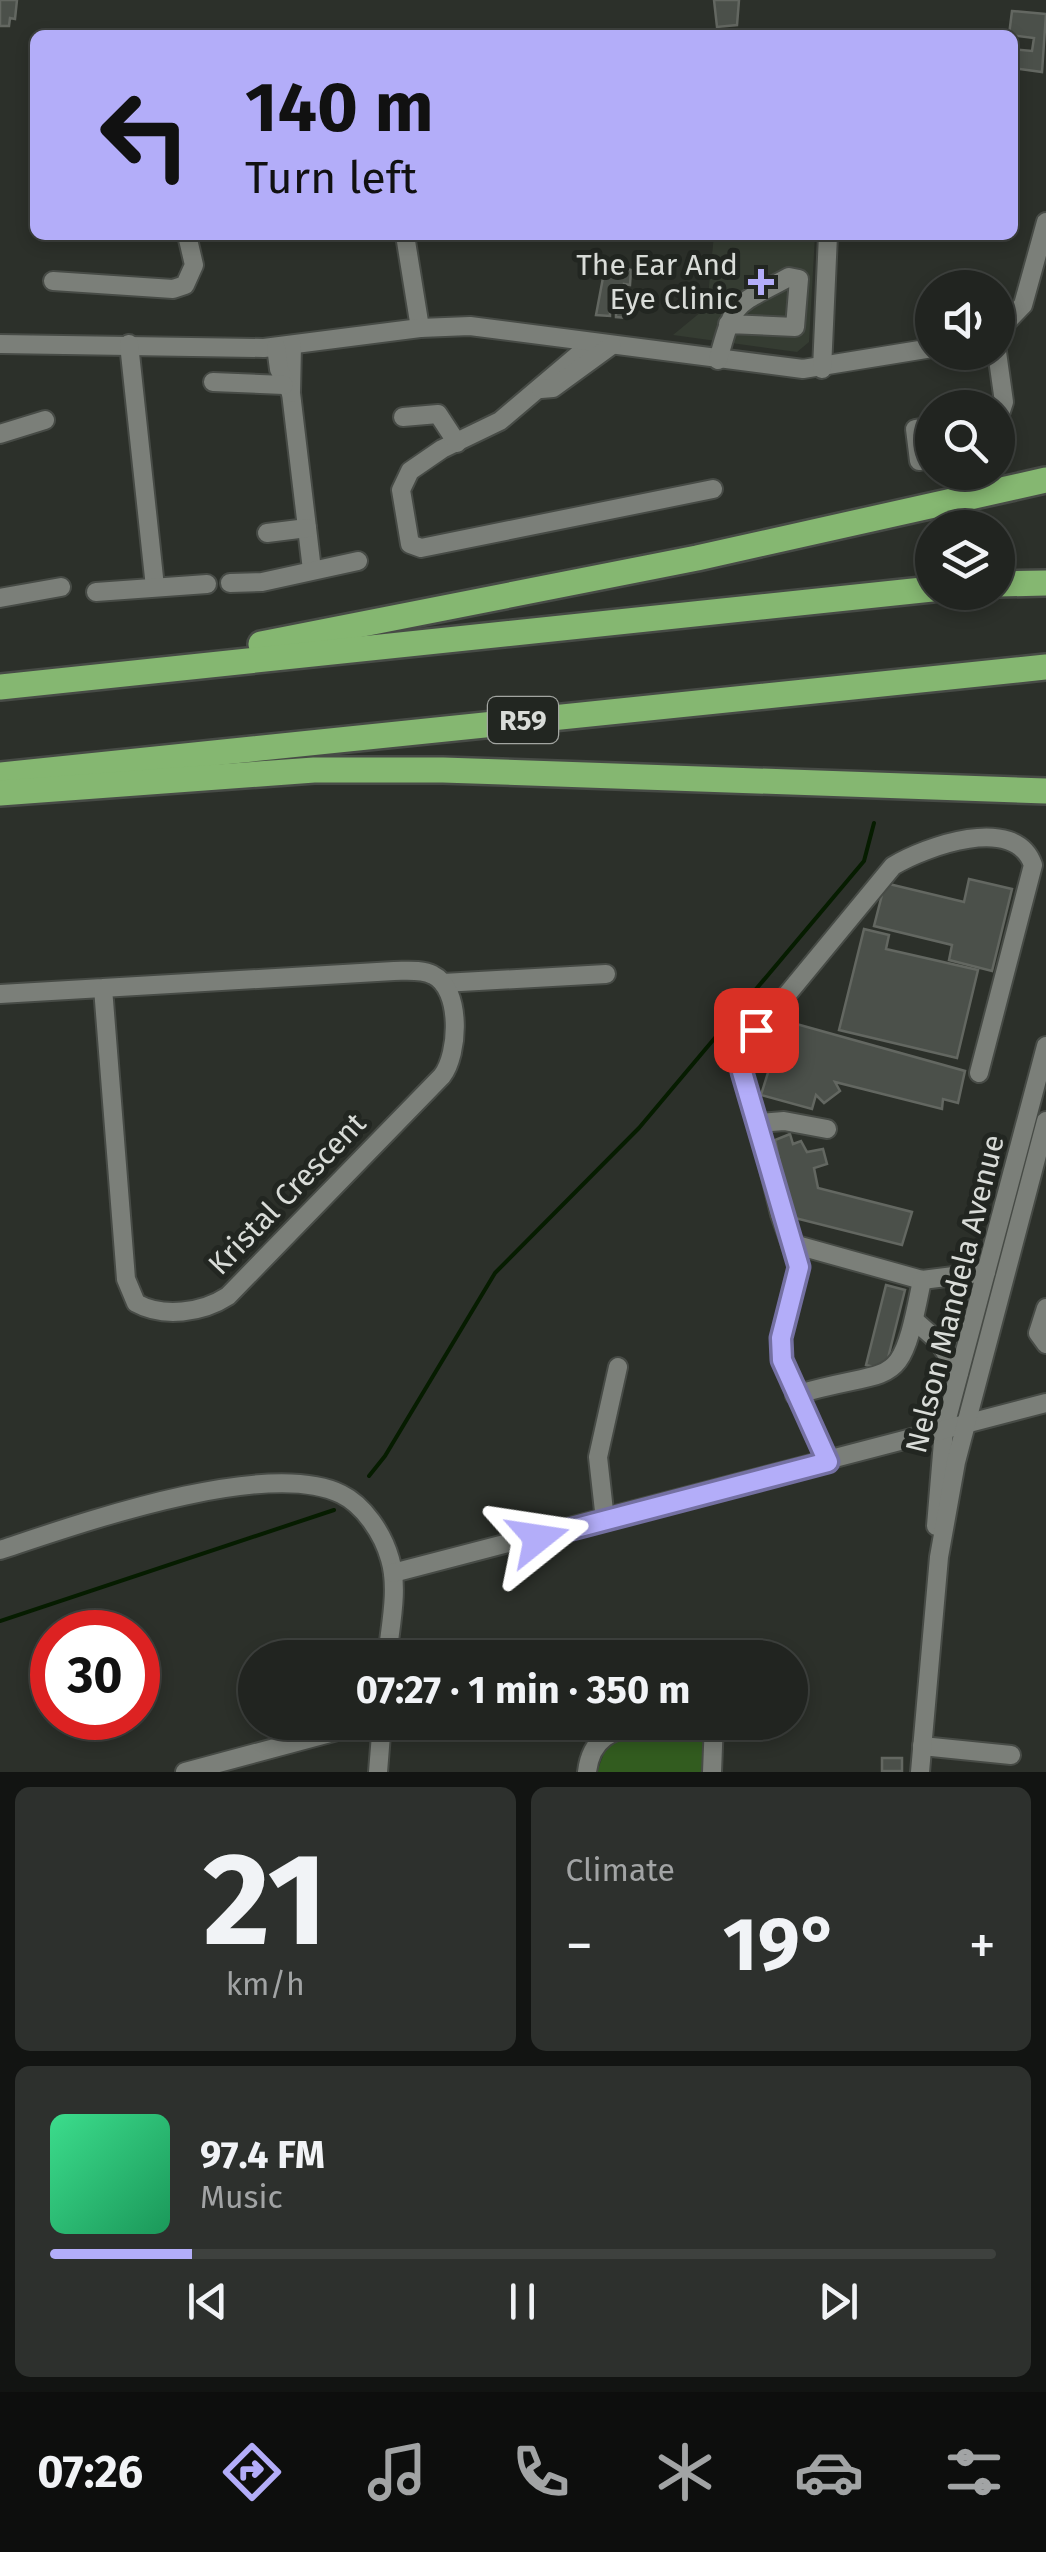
<!DOCTYPE html>
<meta charset="utf-8">
<style>
:root{--surface:#212420;--page:#2d302d;--text:#f1f3f6;--muted:#a2a4a5;--line:#3e413e;--accent:#b3adf9}
body{margin:0;font-family:"Fira Sans",sans-serif;background:var(--page);color:var(--text);height:100vh;display:flex;flex-direction:column;font-size:38px;white-space:nowrap}
*{box-sizing:border-box;margin:0}
p{font-size:32px;color:var(--muted)}
.icon{flex:none;width:55px;height:55px;fill:none;stroke:currentColor;stroke-width:2;stroke-linecap:round;stroke-linejoin:round}
.map{position:relative;height:1772px;overflow:hidden}
.sheet{display:flex;flex-direction:column;gap:15px;padding:15px;background:#121412;flex:1}
.sheet>*{flex:none}
.hud{position:absolute;left:30px;top:30px;width:988px;height:210px;border-radius:15px;box-shadow:0 5px 15px #0003,0 0 0 2px var(--line);background:#b3adf9;color:#111;overflow:hidden}
.tools{position:absolute;left:915px;top:270px;display:grid;gap:20px}
.tools a{display:grid;place-items:center;width:100px;height:100px;border-radius:50%;background:var(--surface);box-shadow:0 5px 15px #0003,0 0 0 2px var(--line);font-size:50px}
.speed{position:absolute;left:30px;top:1610px;display:flex;gap:20px;font-size:50px;font-weight:700;text-align:center}
.speed>*{display:grid;place-content:center;width:130px;height:130px;border-radius:50%;background:var(--surface);box-shadow:0 5px 15px #0003,0 0 0 2px var(--line);line-height:1}
.speed .limit{border:15px solid #d22;background:#fff;color:#111}
.pin{position:absolute;display:grid;place-items:center;width:85px;height:85px;color:#fff;margin:-42px;border-radius:20px;box-shadow:0 5px 15px #0006}
.me{position:absolute;width:110px;margin:-55px;rotate:75deg;stroke-linejoin:round;filter:drop-shadow(0 0 8px #0008)}
.turn{display:flex;align-items:center;gap:35px;height:210px;padding:0 50px;font-size:45px}
.turn .icon{width:130px;height:130px;stroke-width:2.5}
.turn b{display:block;font-size:70px;line-height:85px}
.big{font-size:75px;font-weight:700;line-height:1.1}
.sheet .widget{flex:1;display:flex;flex-direction:column;justify-content:center;gap:15px;min-width:0;padding:0 35px;border-radius:15px;background:var(--page)}
.sheet .dial{align-items:center;gap:0}
.dial b{font-size:130px;line-height:1}
.song{display:flex;align-items:center;gap:30px}
.cover{width:120px;height:120px;border-radius:15px;background:linear-gradient(135deg,hsl(150 70% 55%),hsl(150 70% 35%))}
.played{height:10px;border-radius:5px;background:linear-gradient(90deg,var(--accent) 15%,var(--line) 15%)}
.keys{display:flex;justify-content:space-around;direction:ltr}
.heat{display:flex;justify-content:space-between;align-items:center;font-size:55px;direction:ltr}
.sheet .tiles{flex:1;display:grid;gap:15px;grid-template-columns:1fr 1fr}
.widget:last-child{grid-column:span 2}
.trip{position:absolute;left:238px;top:1640px;width:570px;height:100px;border-radius:50px;background:var(--surface);box-shadow:0 5px 15px #0003,0 0 0 2px var(--line);font-weight:700;line-height:100px;text-align:center}
.menu{display:flex;height:160px;justify-content:space-around;align-items:center;background:#0d0e0d;color:var(--muted)}
.menu .icon{width:70px;height:70px}
.menu .selected{color:var(--accent)}
.menu b{font-size:45px;color:var(--text)}
.map>svg:first-child{display:block}
.built{fill:#353c32}
.green{fill:#325c1f}
.lines{fill:none;stroke-linecap:round;stroke-linejoin:round}
.stream{stroke:#061c00;stroke-width:4}
.building{fill:#4b504a;stroke:#636761;stroke-width:2.5}
.minor-casing{stroke:#474b46;stroke-width:22}
.highway-casing{stroke:#474b46;stroke-width:30}
.minor{stroke:#7b7f79;stroke-width:18}
.highway{stroke:#85b771;stroke-width:25}
.route-casing{stroke:#7470a2;stroke-width:25}
.route{stroke:#b3adf9;stroke-width:18}
.poi-dot{fill:#b3adf9;stroke:#222621;stroke-width:4}
.labels{text-anchor:middle;dominant-baseline:central;stroke-width:10;stroke-linejoin:round;paint-order:stroke}
.shield{fill:#222621;stroke:#a2a5a1;stroke-width:2.5}
.shield-label{font-size:28px;font-weight:bold;fill:#d9dcd8}
.poi-label{font-size:30px;fill:#d9dcd8;stroke:#222621;text-anchor:end}
.street-label{font-size:30px;fill:#d9dcd8;stroke:#222621}
</style>
<div class="map">
<svg width="1046" height="1772" viewBox="0 0 1046 1772">
<rect width="100%" height="100%" fill="#2c302a"/>
<path class="built" d="M714,235H815L809,342L797,352L673,335L707,307Z"/>
<path class="green" d="M679,1723H702L706,1728L704,1772H597L607,1745Z"/>
<g class="lines">
<g class="stream">
<path d="M369,1476L385,1456L495,1273L639,1128L864,861L874,823"/>
<path d="M0,1621L334,1510"/>
</g>
</g>
<g class="building">
<path d="M0,0H17L15,19L10,18L9,26H0Z"/>
<path d="M714,0H739L737,25L717,27Z"/>
<path d="M1012,11L1046,14L1042,72L1012,68V49L1032,51L1034,38L1009,35Z"/>
<path d="M611,264L631,270L630,285L624,284L623,295L628,296L627,318L616,317V310L610,309V316L596,315L605,267Z"/>
<path d="M969,879L1012,889L992,971L949,960L952,945L874,926L885,883L964,902Z"/>
<path d="M864,929L889,935L886,949L978,970L957,1058L839,1030Z"/>
<path d="M782,1020L965,1071L958,1103L943,1099L942,1109L835,1082L840,1091L824,1103L816,1095L812,1109L761,1095L771,1063L758,1055Z"/>
<path d="M790,1134L793,1144L801,1141L807,1152L823,1149L827,1164L814,1168L818,1188L912,1212L902,1245L791,1217L775,1140Z"/>
<path d="M886,1285L905,1290L885,1370L866,1365Z"/>
<rect x="882" y="1758" width="20" height="13"/>
</g>
<g class="lines">
<defs>
<g id="minor">
<path d="M405,235L420,328"/>
<path d="M53,281L173,289L185,285L194,265L187,235"/>
<path d="M998,331L1023,305L1046,222"/>
<path d="M592,343L500,421L442,449L410,471L401,490L410,544L421,548L713,489"/>
<path d="M0,344L264,348L420,328L470,326L803,369L932,348"/>
<path d="M129,344L155,587"/>
<path d="M292,345L291,393L312,570"/>
<path d="M276,347L279,369L291,393"/>
<path d="M997,352L1004,402L998,420"/>
<path d="M718,360C735,298 734,307 789,277L799,279L795,327L728,324"/>
<path d="M822,369L828,235"/>
<path d="M213,382L284,385"/>
<path d="M541,389L553,388L612,345"/>
<path d="M403,417L438,414L457,443"/>
<path d="M932,426L915,429L919,461L932,459"/>
<path d="M0,434L45,420"/>
<path d="M267,533L307,528"/>
<path d="M230,583L262,582L358,561"/>
<path d="M96,592L207,584"/>
<path d="M0,598L61,587"/>
<path d="M443,983L606,974"/>
<path d="M0,994L394,971C406,971 422,969 433,975C462,989 459,1054 442,1076L228,1296C202,1313 163,1318 136,1303L126,1279L103,988"/>
<path d="M758,1123L741,1066L748,1042L893,866C925,847 1015,813 1033,865L979,1073"/>
<path d="M827,1129L784,1121L758,1123L780,1214L799,1267L781,1337L782,1361L828,1462"/>
<path d="M793,1244L922,1280L986,1272"/>
<path d="M1046,1308L1038,1333L1046,1344"/>
<path d="M914,1320L938,1341L959,1373"/>
<path d="M795,1395C898,1364 899,1397 922,1280"/>
<path d="M605,1520L598,1457L618,1367"/>
<path d="M936,1526L944,1430L1046,1046"/>
<path d="M0,1550C76,1525 266,1457 341,1494C364,1505 383,1534 390,1559C399,1589 390,1627 387,1658"/>
<path d="M393,1573L1046,1403"/>
<path d="M922,1746L1011,1755"/>
<path d="M185,1772L371,1722"/>
<path d="M378,1772L382,1722"/>
<path d="M587,1772C591,1737 612,1731 643,1722"/>
<path d="M712,1772L714,1722"/>
<path d="M920,1772L939,1557L956,1462L1046,1121"/>
</g>
<g id="highway">
<path d="M998,584L1046,583"/>
<path d="M261,644L697,558L1046,480"/>
<path d="M0,687L932,589"/>
<path d="M0,775L1046,667"/>
<path d="M0,793L314,770H443L1046,791"/>
</g>
</defs>
<use href="#minor" class="minor-casing"/>
<use href="#highway" class="highway-casing"/>
<use href="#minor" class="minor"/>
<use href="#highway" class="highway"/>
</g>
<g class="lines">
<defs>
<path id="route" d="M538,1538L828,1462L782,1360L781,1338L799,1267L742,1072L743,1053L756,1030"/>
</defs>
<use href="#route" class="route-casing"/>
<use href="#route" class="route"/>
</g>
<path class="poi-dot" d="M756 267h10v10h10v10h-10v10h-10v-10h-10v-10h10z"/>
<g class="labels">
<rect class="shield" x="488" y="697" width="70" height="46" rx="8"/>
<g class="shield-label">
<text x="523" y="720">R59</text>
</g>
<g class="poi-label">
<text x="738" y="265">The Ear And<tspan x="738" dy="34">Eye Clinic</tspan></text>
</g>
<g class="street-label">
<text transform="translate(287 1194) rotate(-46)">Kristal Crescent</text>
<text transform="translate(955 1294) rotate(-76)">Nelson Mandela Avenue</text>
</g>
</g>
</svg>
<div class="tools">
<a><svg class="icon" aria-label="sound" viewBox="0 0 24 24"><path d="M4 9h4l5-4v14l-5-4H4zM17 9q2 3 0 6"/></svg></a>
<a><svg class="icon" aria-label="search" viewBox="0 0 24 24"><circle cx="10" cy="10" r="6"/><path d="M15 15l6 6"/></svg></a>
<a><svg class="icon" aria-label="layers" viewBox="0 0 24 24"><path d="M12 4l9 5-9 5-9-5zM3 14l9 5 9-5"/></svg></a>
</div>
<div class="speed"><div class="limit">30</div></div>
<div class="pin" style="left:756px;top:1030px;background:#d93025"><svg class="icon" aria-label="arrive" viewBox="0 0 24 24"><path d="M6 21V4h12l-3 4 3 4H6"/></svg></div>
<svg class="me" style="left:538px;top:1538px" viewBox="-20 -20 40 40"><path d="M0-17L14 15 0 8-14 15z" fill="#b3adf9" stroke="#fff" stroke-width="4"/></svg>
<div class="trip">07:27 · 1 min · 350 m</div>
<div class="hud">
<div class="turn"><svg class="icon" aria-label="left" viewBox="0 0 24 24"><path d="M17 20v-9H6M10 6l-5 5 5 5"/></svg><div><b>140 m</b>Turn left</div></div>
</div>
</div>
<section class="sheet">
<div class="tiles">
<div class="widget dial"><b>21</b><p>km/h</p></div>
<div class="widget"><p>Climate</p>
<div class="heat"><a>−</a><b class="big">19°</b><a>+</a></div>
</div>
<div class="widget">
<div class="song"><i class="cover"></i><div><b>97.4 FM</b><p>Music</p></div></div>
<div class="played"></div>
<div class="keys"><svg class="icon" aria-label="previous" viewBox="0 0 24 24"><path d="M18 5L8 12l10 7zM5 5v14"/></svg><svg class="icon" aria-label="pause" viewBox="0 0 24 24"><path d="M8 5v14M16 5v14"/></svg><svg class="icon" aria-label="next" viewBox="0 0 24 24"><path d="M6 5l10 7-10 7zM19 5v14"/></svg></div>
</div>
</div>
</section>
<nav class="menu">
<b>07:26</b>
<svg class="icon selected" aria-label="directions" viewBox="0 0 24 24"><path d="M12 3l9 9-9 9-9-9zM9 14v-3h6M13 9l2 2-2 2"/></svg>
<svg class="icon" aria-label="music" viewBox="0 0 24 24"><path d="M9 18V5l10-2v13"/><circle cx="6" cy="18" r="3"/><circle cx="16" cy="16" r="3"/></svg>
<svg class="icon" aria-label="phone" viewBox="0 0 24 24"><path d="M5 4h4l2 5-3 2q2 4 5 5l2-3 5 2v4C11 20 4 13 5 4z"/></svg>
<svg class="icon" aria-label="climate" viewBox="0 0 24 24"><path d="M12 3v18M4 7l16 10M4 17L20 7"/></svg>
<svg class="icon" aria-label="car" viewBox="0 0 24 24"><path d="M5 17H2v-5l4-1 3-4h7l3 4 3 1v5h-3M9 17h6M6 11h13"/><circle cx="7" cy="17" r="2"/><circle cx="17" cy="17" r="2"/></svg>
<svg class="icon" aria-label="filters" viewBox="0 0 24 24"><path d="M4 7h16M4 17h16"/><circle cx="9" cy="7" r="2"/><circle cx="15" cy="17" r="2"/></svg>
</nav>
